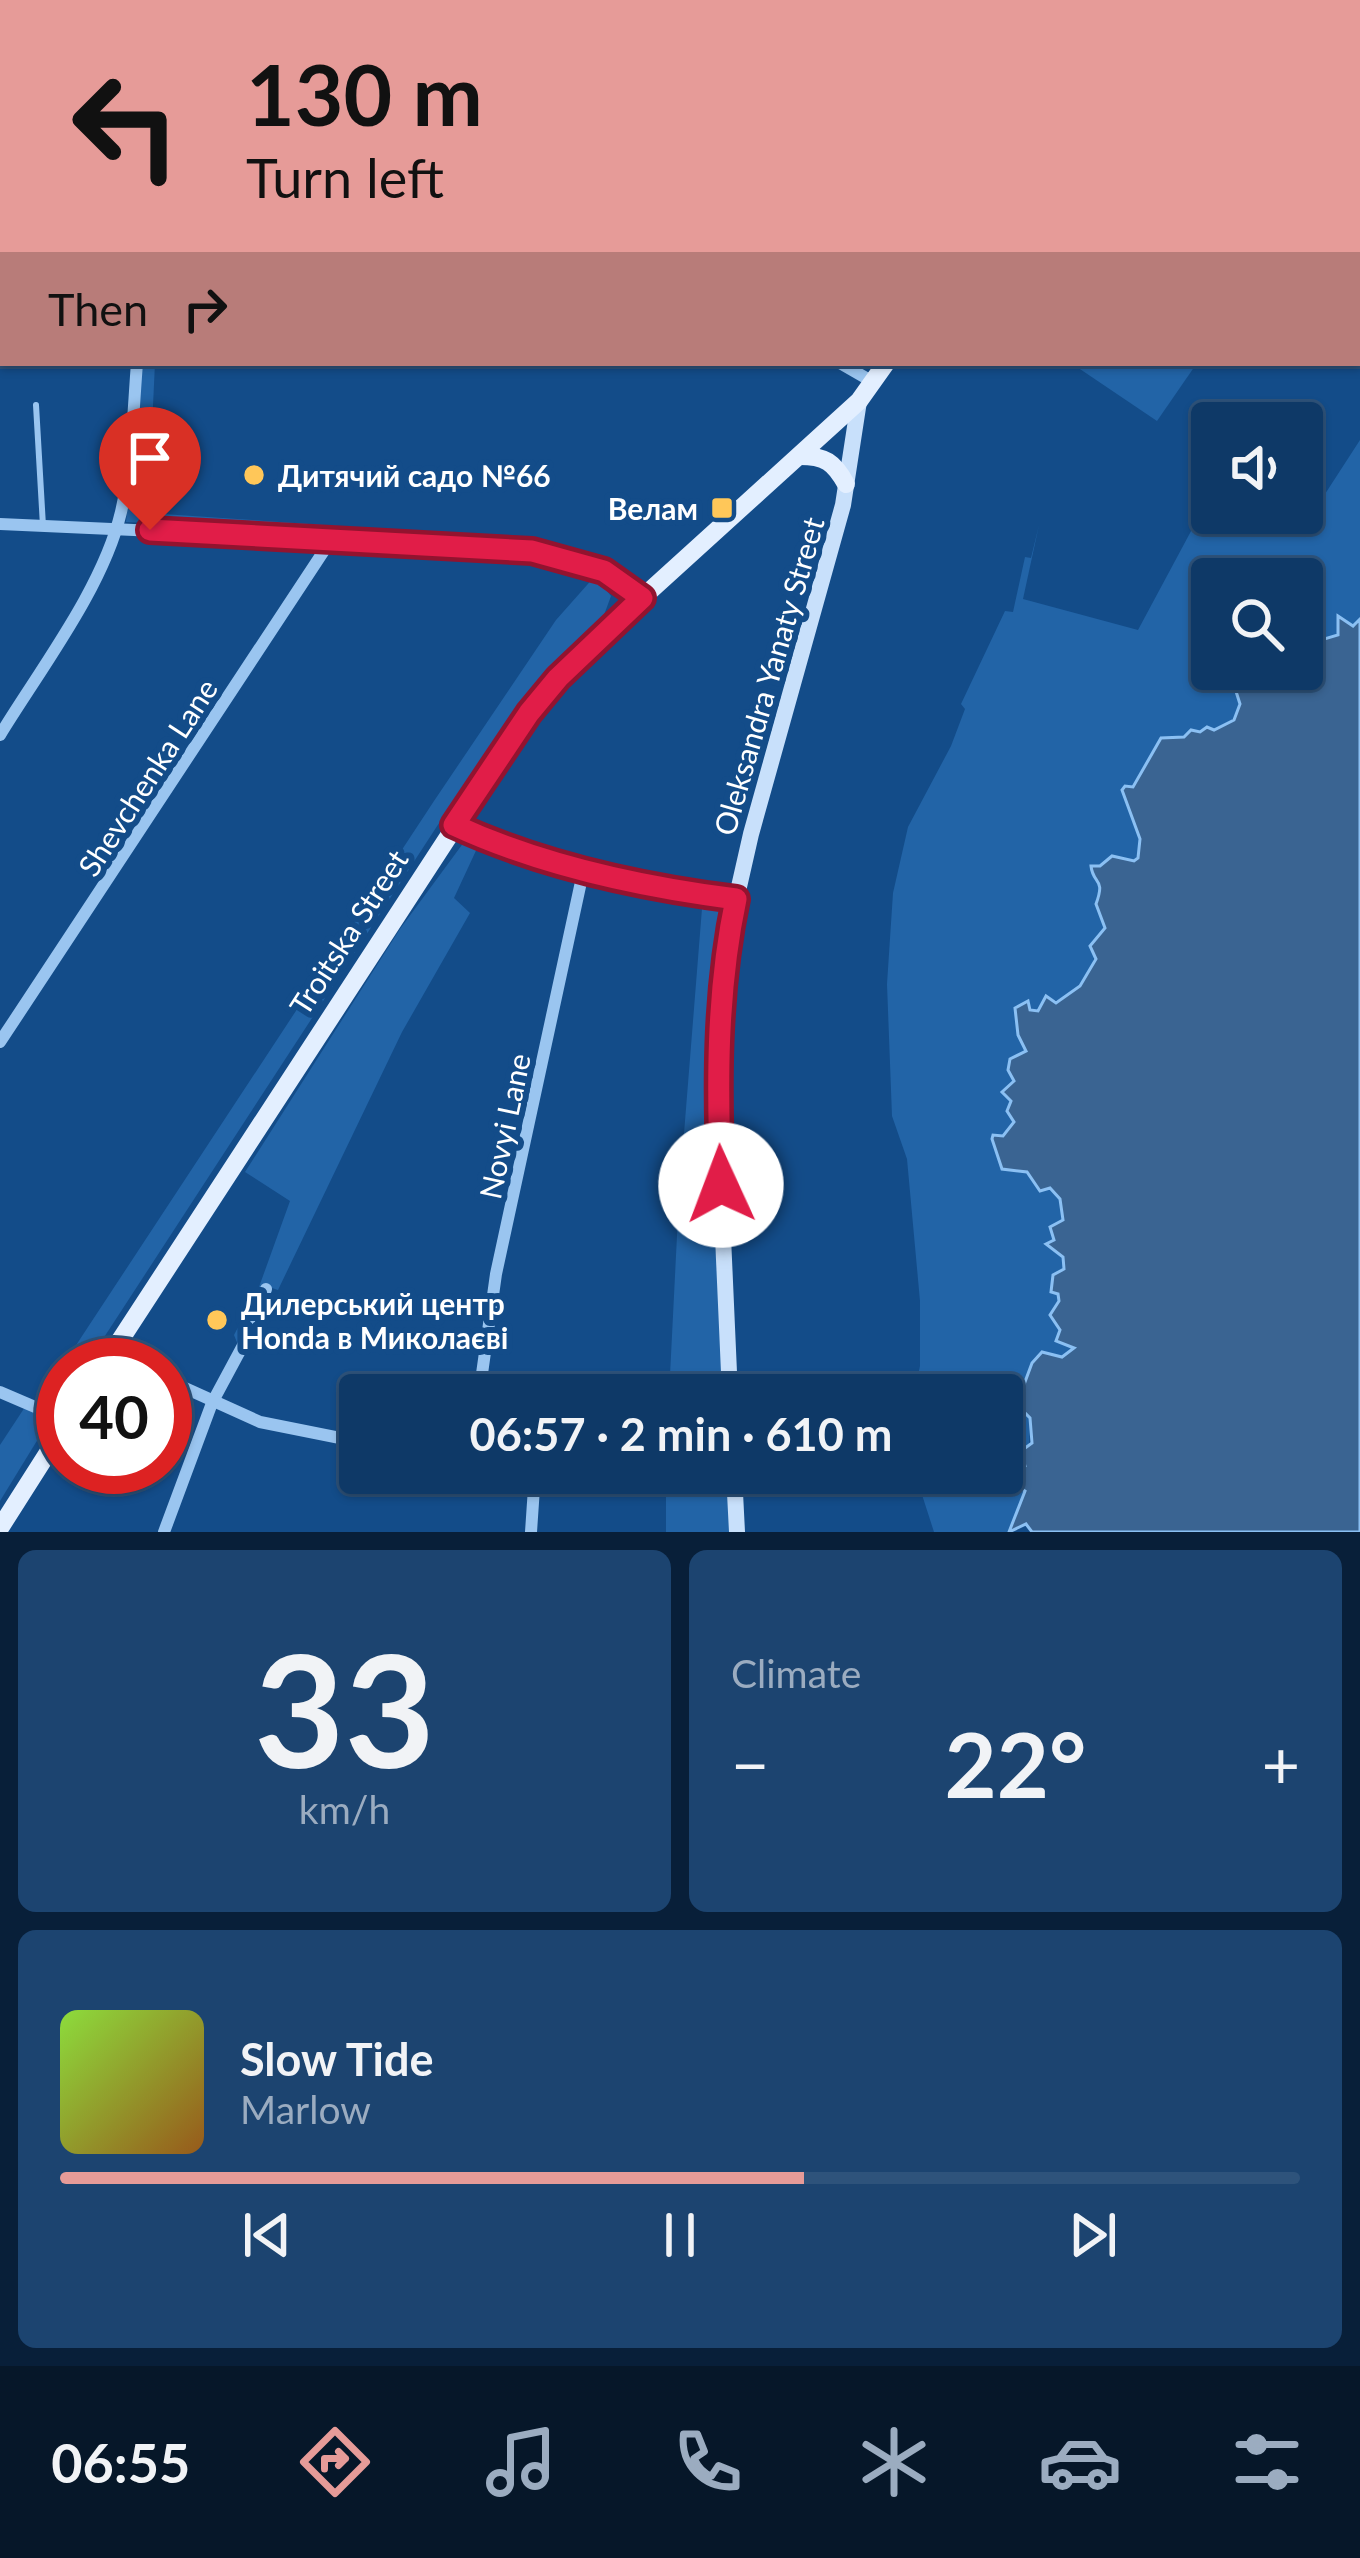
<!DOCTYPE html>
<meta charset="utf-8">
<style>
:root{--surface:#0e3967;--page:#1c4470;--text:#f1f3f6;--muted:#9bacc0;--line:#2e537b;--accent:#e69b98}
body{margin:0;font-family:Lato,sans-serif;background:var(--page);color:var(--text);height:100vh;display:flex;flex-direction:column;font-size:45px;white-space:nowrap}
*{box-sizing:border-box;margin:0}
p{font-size:39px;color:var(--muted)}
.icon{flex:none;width:66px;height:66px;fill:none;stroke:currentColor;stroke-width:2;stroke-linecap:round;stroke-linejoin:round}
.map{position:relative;height:1532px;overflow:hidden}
.panel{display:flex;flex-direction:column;gap:18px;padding:18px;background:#081f39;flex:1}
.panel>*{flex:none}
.guide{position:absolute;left:0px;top:0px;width:1362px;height:366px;box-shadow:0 3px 9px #0004,0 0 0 3px var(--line);background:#e69b98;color:#111;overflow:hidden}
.controls{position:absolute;left:1191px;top:402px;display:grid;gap:24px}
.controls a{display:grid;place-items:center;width:132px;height:132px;border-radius:12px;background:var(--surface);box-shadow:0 3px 9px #0004,0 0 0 3px var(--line);font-size:60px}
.speed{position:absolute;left:36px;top:1338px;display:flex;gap:24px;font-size:60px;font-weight:700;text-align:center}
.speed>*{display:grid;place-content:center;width:156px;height:156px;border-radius:50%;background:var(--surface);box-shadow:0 3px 9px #0004,0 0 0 3px var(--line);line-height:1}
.speed .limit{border:18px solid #d22;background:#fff;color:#111}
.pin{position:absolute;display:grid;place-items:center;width:102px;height:102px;color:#fff;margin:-123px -51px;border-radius:50% 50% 50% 0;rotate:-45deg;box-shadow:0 0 12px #0007}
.pin .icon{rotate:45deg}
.me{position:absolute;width:132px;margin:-66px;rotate:358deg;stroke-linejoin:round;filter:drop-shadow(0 0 9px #0008)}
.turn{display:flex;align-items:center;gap:42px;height:252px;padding:0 48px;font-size:54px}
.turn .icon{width:156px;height:156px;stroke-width:2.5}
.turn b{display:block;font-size:84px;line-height:102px}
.then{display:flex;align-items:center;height:114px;padding:0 48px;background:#0003;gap:24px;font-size:45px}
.big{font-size:90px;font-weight:700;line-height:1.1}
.panel .widget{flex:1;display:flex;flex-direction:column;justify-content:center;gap:18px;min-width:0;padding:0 42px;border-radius:18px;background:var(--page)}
.panel .dial{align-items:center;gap:0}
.dial b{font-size:156px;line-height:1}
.song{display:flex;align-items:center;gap:36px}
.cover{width:144px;height:144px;border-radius:18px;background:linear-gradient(135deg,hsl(90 70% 55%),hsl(30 70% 35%))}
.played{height:12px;border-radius:6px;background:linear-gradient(90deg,var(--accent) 60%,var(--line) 60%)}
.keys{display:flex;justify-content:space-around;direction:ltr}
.heat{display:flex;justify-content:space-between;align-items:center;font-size:66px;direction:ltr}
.panel .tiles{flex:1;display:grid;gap:18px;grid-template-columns:1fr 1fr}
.widget:last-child{grid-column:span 2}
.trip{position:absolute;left:339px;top:1374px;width:684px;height:120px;border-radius:12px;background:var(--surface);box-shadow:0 3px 9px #0004,0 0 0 3px var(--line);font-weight:700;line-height:120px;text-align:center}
.dock{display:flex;height:192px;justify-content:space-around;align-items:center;background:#061729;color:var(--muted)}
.dock .icon{width:84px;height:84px}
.dock .active{color:var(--accent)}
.dock b{font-size:54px;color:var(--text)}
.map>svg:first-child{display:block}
.green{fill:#2264a7}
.water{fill:#3a6492;stroke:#8bc0f3;stroke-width:3}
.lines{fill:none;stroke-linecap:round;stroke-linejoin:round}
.lane{stroke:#9ac5f0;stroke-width:6}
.street{stroke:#9ac5f0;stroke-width:12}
.secondary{stroke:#c8e0fb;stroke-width:16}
.primary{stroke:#e3efff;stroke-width:18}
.route-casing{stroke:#92132f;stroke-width:30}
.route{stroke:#e11d48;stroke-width:21}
.poi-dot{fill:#ffc759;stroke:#134c89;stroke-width:4.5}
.labels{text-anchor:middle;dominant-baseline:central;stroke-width:12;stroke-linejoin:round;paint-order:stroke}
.poi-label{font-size:30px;font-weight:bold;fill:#fff;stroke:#134c89;text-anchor:start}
.street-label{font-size:30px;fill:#fff;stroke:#134c89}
</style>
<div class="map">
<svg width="1360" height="1532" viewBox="0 0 1360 1532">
<rect width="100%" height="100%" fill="#134c89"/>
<g class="green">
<path d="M141,363H155L148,513L368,528L367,533L126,522Z"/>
<path d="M1071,363H1197L1157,421Z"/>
<path d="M1360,440V619L1353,626L1343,618H1337L1338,635L1311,643L1302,638V579H1212V669H1241L1233,682L1240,704L1237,717L1213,730L1207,727L1184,737H1163L1132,788H1122L1142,848L1134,861C1118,858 1113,851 1100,867L1094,865L1092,872C1107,885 1101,909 1106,928C1095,940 1096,959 1089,974C1082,988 1069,991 1059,1001L1045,998L1038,1011L1033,1012L1030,1006L1015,1015L1026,1051L1010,1059L1008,1070L1014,1081L1004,1089L1011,1101L1007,1109L1014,1122L1003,1136L992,1139L995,1151L1027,1172L1038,1189L1050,1188L1060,1199L1063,1220L1051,1227L1054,1240L1046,1244L1064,1257V1269L1053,1275L1051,1291L1058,1294L1059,1301L1050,1315L1060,1330L1056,1339L1074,1348L1062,1357L1042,1352C1031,1362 1033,1372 1026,1384C1022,1392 1013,1397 1006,1402L1031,1418C1027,1447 1035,1454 1012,1475L1013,1483L1025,1491L1009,1532H934L915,1473H1002V1395H914L920,1366V1301L907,1159L892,1116L887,984L893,893L908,827L951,746L965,709L961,704L1005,611L1013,612L1025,557L1031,558L1039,525L1023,599L1138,630L1212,492V513H1302V505L1314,511Z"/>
<path d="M595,576L611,596L604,615L521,707L443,817L86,1365H63L434,801L556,620Z"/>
<path d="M467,838L480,842L454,898L470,913L402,1032L278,1290L266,1286L238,1345L234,1335L259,1287L290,1201L245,1172L400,929Z"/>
<path d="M703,896L724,901L726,909C698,1070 716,1234 724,1395H669L679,1196Z"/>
<path d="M25,1407L41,1412L46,1426L0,1501V1445Z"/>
<path d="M689,1473H728L731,1532H666V1476Z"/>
</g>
<path class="water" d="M1338,616L1353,626L1360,619V1532H1032L1026,1524L1009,1532L1025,1491L1013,1483L1012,1475L1025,1466L1021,1451L1032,1443L1030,1418L1020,1408H1010L1006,1403L1022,1390L1032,1363L1042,1352L1062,1357L1074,1348L1056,1341L1060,1330L1050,1315L1059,1301L1058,1294L1051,1292L1053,1275L1064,1269L1063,1257L1046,1244L1054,1240L1050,1227L1063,1220L1060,1199L1050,1188L1040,1191L1027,1172L1002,1169L992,1139L993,1135L1003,1136L1014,1122L1007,1111L1011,1101L1002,1092L1014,1081L1008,1070L1010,1059L1026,1051L1018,1035L1015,1008L1028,1001L1030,1010L1038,1011L1046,996L1056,1003L1080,986L1096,959L1090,946L1105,928L1096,904C1106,877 1093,885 1091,866H1100L1112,856L1134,861L1138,858L1140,839L1122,790L1125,786L1133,787L1161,738L1184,737L1191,730L1200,732L1207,727L1214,730L1234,720L1240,704L1233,682L1241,669H1302V638L1311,643L1338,635Z"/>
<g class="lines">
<g class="lane">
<path d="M142,0L147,3"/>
<path d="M36,405L43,526"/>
<path d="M461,828L565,864L732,899"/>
</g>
<g class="street">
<path d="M599,0L604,3"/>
<path d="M819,0L821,3"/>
<path d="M69,3L71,0"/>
<path d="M325,3L328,0"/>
<path d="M507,3L508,0"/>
<path d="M0,102L3,98"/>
<path d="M0,261L3,262"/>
<path d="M840,363L873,382"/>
<path d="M0,524L508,547C565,556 596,564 642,598"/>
<path d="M0,735C41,668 103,588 121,512C132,464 133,413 137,363"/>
<path d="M0,1042L333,537"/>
<path d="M113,1351L138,1365"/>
<path d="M165,1379L260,1422L360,1442"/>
<path d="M0,1392L63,1419"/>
<path d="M479,1395L496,1274L584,868"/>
<path d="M164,1532L212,1403L248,1336L266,1289"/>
<path d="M531,1532L535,1473"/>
</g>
<g class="secondary">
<path d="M1245,3L1250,0"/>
<path d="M730,1395L717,1101L726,944L751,834L843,505L859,401"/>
<path d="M734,1473L737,1532"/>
</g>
<g class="primary">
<path d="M1075,3L1076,0"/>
<path d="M800,456C825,456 834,462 846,484"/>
<path d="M104,1365L529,713L558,678L642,598L859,401L886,363"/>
<path d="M0,1528L63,1429"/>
</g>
</g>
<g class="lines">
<defs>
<path id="route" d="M150,530L532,551L604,571L642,598L558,678L529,713L454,825C540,865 641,887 736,899C716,993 717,1090 721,1185"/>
</defs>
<use href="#route" class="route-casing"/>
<use href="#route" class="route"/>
</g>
<g class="poi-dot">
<circle cx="254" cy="475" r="12"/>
<rect x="710" y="496" width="24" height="24" rx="6"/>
<circle cx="217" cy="1320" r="12"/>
</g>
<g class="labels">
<g class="poi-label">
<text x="278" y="475">Дитячий садо №66</text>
<text x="698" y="508" text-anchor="end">Велам</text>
<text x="241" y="1303">Дилерський центр<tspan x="241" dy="34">Honda в Миколаєві</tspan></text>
</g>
<g class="street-label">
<text transform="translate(768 676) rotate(-74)">Oleksandra Yanaty Street</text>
<text transform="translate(147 777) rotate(-57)">Shevchenka Lane</text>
<text transform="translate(348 932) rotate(-57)">Troitska Street</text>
<text transform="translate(504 1126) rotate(-78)">Novyi Lane</text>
</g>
</g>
</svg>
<div class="controls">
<a><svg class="icon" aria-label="sound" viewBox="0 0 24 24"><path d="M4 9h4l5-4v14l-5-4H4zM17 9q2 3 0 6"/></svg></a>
<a><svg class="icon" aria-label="search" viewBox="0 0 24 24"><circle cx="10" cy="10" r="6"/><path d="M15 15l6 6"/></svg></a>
</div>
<div class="speed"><div class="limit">40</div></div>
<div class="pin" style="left:150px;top:530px;background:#d93025"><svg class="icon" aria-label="arrive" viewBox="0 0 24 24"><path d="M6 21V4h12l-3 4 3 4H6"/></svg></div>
<svg class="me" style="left:721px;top:1185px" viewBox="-20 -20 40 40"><circle r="19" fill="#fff"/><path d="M0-13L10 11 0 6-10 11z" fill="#e11d48"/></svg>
<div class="trip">06:57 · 2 min · 610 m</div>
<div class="guide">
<div class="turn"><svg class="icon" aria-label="left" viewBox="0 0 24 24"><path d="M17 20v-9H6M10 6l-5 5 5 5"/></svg><div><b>130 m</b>Turn left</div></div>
<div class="then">Then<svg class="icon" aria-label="right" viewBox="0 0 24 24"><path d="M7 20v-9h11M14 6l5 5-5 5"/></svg></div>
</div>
</div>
<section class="panel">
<div class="tiles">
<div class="widget dial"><b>33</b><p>km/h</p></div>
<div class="widget"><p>Climate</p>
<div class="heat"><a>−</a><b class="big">22°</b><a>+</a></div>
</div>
<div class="widget">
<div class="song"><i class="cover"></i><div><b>Slow Tide</b><p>Marlow</p></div></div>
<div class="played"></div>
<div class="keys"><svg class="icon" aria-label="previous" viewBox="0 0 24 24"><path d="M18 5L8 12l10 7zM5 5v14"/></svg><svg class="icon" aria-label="pause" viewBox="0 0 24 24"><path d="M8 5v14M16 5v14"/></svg><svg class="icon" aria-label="next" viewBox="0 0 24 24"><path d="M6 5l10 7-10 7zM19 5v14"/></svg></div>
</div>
</div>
</section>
<nav class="dock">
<b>06:55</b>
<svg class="icon active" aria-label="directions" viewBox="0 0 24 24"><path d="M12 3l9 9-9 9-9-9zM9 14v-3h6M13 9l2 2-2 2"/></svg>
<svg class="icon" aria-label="music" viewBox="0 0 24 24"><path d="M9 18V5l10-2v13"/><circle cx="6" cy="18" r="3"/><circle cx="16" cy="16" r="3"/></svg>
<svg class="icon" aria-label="phone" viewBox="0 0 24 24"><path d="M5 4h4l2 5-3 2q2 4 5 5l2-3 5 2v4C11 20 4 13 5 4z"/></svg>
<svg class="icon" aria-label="climate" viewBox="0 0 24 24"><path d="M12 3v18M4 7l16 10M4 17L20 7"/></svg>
<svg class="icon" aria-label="car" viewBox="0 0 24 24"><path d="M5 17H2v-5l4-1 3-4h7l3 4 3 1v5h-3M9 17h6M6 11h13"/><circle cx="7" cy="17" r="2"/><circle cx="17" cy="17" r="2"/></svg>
<svg class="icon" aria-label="filters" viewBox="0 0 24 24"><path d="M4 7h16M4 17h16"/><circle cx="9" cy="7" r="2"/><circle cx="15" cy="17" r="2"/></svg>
</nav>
